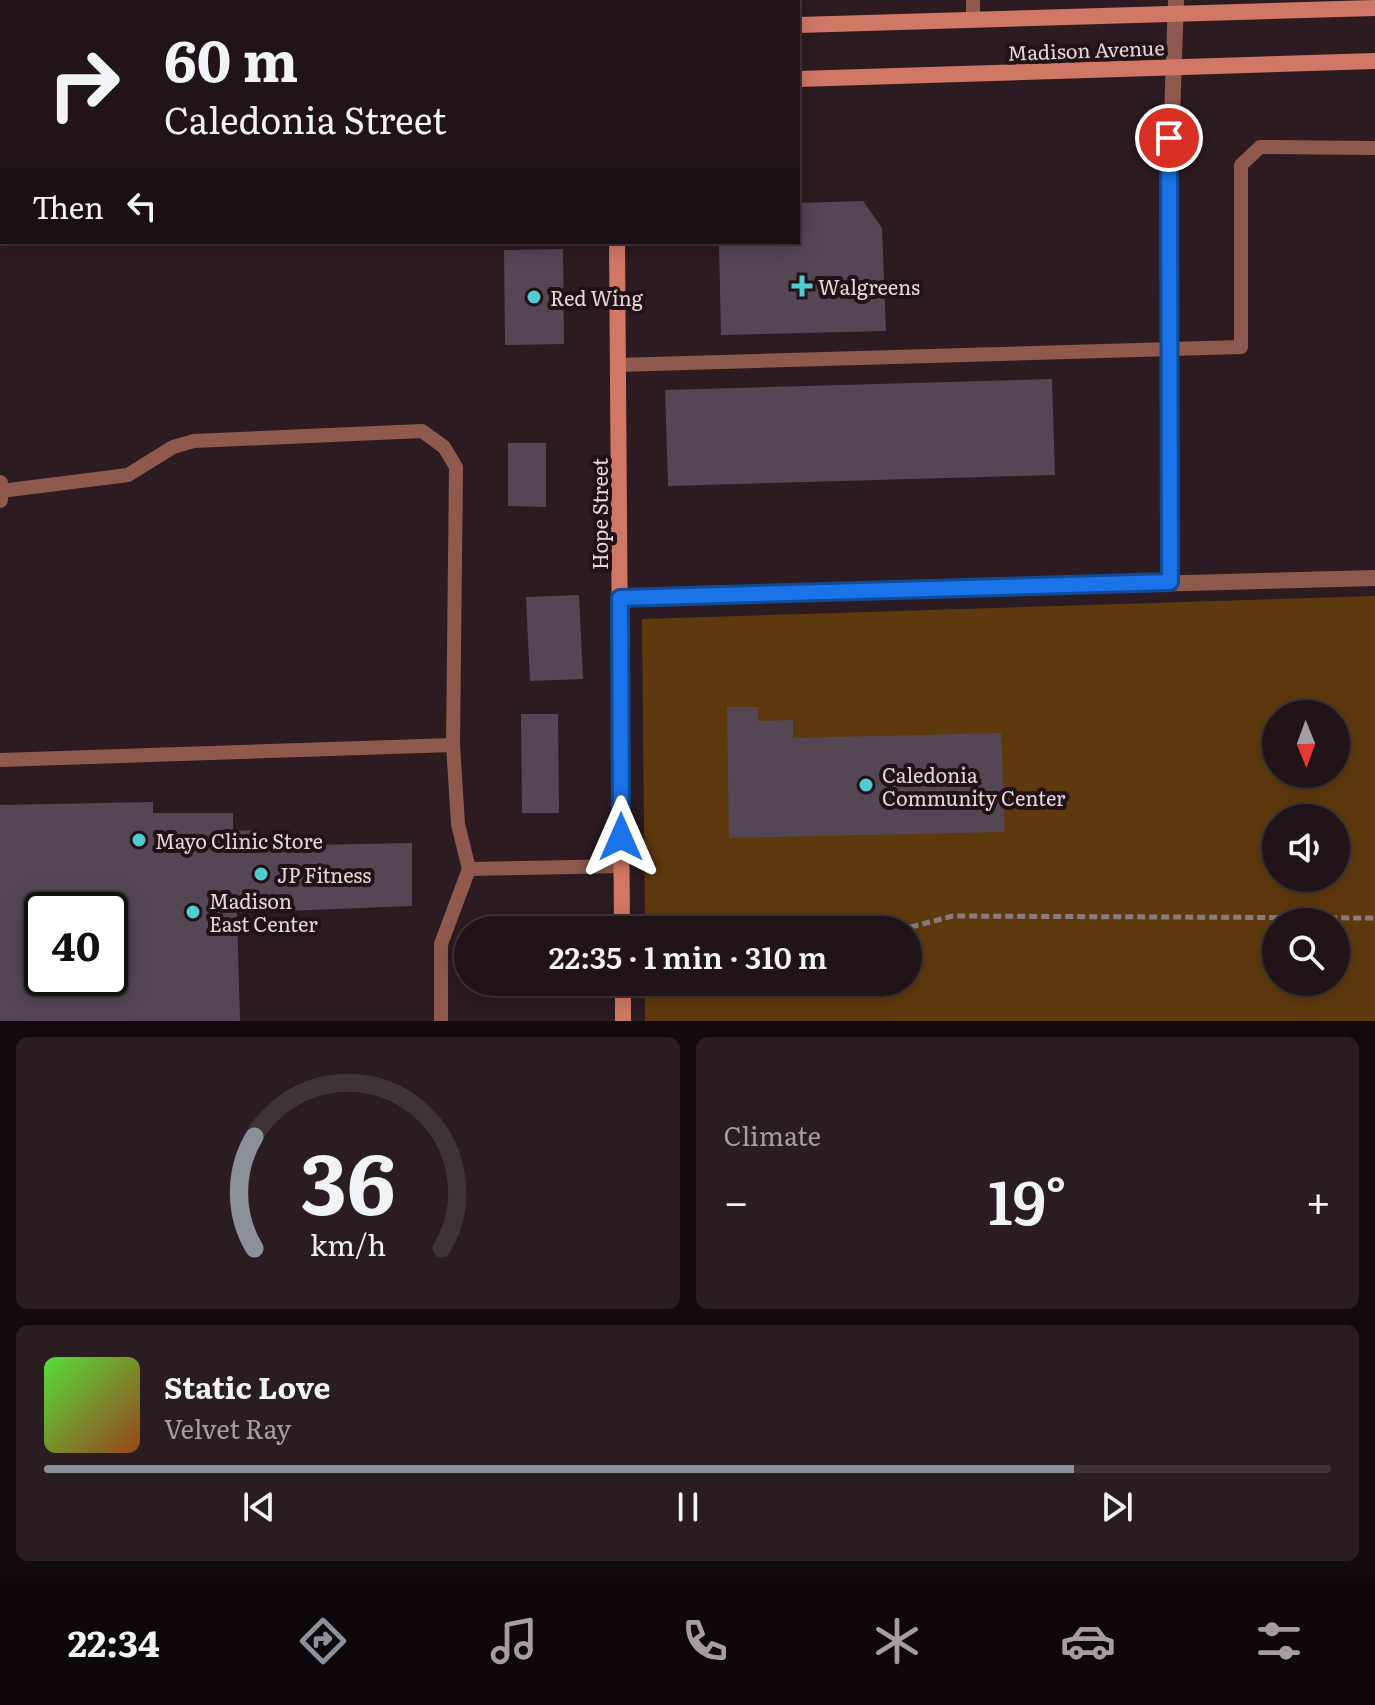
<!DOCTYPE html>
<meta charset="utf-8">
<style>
:root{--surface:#211418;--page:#291d21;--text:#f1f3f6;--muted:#a29ea2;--line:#3e3337;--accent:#8c9099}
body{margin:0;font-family:Literata,serif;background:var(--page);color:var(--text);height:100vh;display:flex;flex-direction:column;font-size:30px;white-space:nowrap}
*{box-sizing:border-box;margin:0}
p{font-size:26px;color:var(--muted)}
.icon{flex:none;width:44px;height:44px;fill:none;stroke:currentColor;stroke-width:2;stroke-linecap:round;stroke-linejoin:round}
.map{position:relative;height:1021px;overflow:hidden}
.drawer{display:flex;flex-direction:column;gap:16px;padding:16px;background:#120b0d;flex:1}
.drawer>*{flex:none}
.guide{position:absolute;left:0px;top:0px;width:800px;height:244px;box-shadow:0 4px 20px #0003,0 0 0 2px var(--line);background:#211418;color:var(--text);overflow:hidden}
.needle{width:52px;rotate:179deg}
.tools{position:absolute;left:1262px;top:700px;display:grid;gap:16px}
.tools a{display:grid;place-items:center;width:88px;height:88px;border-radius:50%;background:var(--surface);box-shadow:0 4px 20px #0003,0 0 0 2px var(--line);font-size:40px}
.speed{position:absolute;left:24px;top:892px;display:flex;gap:16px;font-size:40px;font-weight:700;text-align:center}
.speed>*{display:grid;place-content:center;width:104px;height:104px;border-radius:50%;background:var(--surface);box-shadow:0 4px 20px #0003,0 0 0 2px var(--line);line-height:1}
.speed .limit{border:4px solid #111;border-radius:12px;background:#fff;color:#111}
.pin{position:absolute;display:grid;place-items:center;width:68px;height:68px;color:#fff;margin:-34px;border:4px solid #fff;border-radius:50%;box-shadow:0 2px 8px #0007}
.me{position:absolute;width:88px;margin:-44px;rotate:0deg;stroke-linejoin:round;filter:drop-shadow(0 0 6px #0008)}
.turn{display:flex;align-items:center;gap:28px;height:168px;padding:0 32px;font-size:36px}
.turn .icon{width:104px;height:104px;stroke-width:2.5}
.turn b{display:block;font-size:56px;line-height:68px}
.then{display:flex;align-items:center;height:76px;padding:0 32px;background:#0003;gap:16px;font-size:30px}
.big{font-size:60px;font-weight:600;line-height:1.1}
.drawer .widget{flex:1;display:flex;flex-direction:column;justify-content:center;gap:12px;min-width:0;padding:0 28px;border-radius:12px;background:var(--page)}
.drawer .dial{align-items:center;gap:0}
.dial svg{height:208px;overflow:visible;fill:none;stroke:var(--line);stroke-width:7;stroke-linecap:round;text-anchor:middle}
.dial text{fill:var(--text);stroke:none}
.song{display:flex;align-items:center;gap:24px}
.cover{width:96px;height:96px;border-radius:12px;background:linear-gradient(135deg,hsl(110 70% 55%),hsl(20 70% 35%))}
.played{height:8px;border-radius:4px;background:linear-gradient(90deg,var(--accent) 80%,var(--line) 80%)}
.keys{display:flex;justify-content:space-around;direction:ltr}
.heat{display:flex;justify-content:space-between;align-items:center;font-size:44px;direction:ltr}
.drawer .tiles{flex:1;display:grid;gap:16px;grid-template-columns:1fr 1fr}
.widget:last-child{grid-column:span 2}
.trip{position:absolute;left:454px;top:916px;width:468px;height:80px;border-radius:40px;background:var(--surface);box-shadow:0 4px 20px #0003,0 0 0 2px var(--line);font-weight:600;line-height:80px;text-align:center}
.tab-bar{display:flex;height:128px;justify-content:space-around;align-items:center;background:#0d080a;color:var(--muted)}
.tab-bar .icon{width:56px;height:56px}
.tab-bar .on{color:var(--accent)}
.tab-bar b{font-size:36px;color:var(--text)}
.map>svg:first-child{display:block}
.green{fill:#5e390d;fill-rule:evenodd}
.building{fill:#544653;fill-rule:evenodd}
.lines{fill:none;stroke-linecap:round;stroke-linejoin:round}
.path{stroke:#897b7f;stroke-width:5;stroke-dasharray:8 4;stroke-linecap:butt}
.lane{stroke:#90594d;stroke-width:14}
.street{stroke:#90594d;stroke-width:16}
.secondary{stroke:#d07865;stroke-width:16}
.route-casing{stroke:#114b97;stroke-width:20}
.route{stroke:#1a73e8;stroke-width:14}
.poi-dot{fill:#51ccd1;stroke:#221217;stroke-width:3}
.labels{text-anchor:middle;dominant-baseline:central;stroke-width:8;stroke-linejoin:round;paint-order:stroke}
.street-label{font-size:20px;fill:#e4d8db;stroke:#221217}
.poi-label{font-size:20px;fill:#e4d8db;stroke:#221217;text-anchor:start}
</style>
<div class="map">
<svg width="1375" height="1021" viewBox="0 0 1375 1021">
<rect width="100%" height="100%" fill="#2c1b20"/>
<path class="green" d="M1375,596V1021H645V982H908V930H645L642,619ZM1276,714H1336V774H1276ZM1276,818H1336V878H1276ZM1276,922H1336V982H1276Z"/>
<g class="building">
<path d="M863,201L882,228L886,331L721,335L719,242H798V203Z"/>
<path d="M563,249L564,344L505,345L504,250Z"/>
<path d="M1052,379L1055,475L668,486L665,390Z"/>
<path d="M508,443H546V507L508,506Z"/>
<path d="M579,595L583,679L530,681L526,597Z"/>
<path d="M727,707H758V721L793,720V738L1001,733L1005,832L729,838Z"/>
<path d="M521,714H558L559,813H522Z"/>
<path d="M153,802V813H233V831L257,830L258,846L412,843V906L237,913L240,1021H0V805ZM42,910H110V978H42Z"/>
</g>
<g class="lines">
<g class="path">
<path d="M899,930L953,916L1375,918"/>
<path d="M643,994L724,995L781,982"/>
<path d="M570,995L605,994"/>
</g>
<g class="lane">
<path d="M973,19V0"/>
<path d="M618,365L1241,347V165L1260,147L1375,148"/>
<path d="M1,491L128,475L173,447L194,441L422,431L444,447L456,467L453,745L458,824L469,869L622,866"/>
<path d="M0,760L453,745"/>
<path d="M441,1021V944L469,869"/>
</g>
<g class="street">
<path d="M616,2V0"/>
<path d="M0,155L2,154"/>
<path d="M0,483V500"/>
<path d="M1170,582L1168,233L1176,0"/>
<path d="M620,598L1375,578"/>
</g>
<g class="secondary">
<path d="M798,25L1375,8"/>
<path d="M0,51H2"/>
<path d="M0,72H2"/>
<path d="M798,79L1375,61"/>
<path d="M0,128H2"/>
<path d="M617,242L622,930"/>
<path d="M623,982V1021"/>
</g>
</g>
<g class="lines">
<defs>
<path id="route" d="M621,837L620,598L1170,582L1169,138"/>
</defs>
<use href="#route" class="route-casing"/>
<use href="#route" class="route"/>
</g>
<g class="poi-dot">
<path d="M798 274h8v8h8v8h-8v8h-8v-8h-8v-8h8z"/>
<circle cx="534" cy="297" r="8"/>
<circle cx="866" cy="785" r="8"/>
<circle cx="139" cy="840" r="8"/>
<circle cx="261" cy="874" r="8"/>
<circle cx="193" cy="912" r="8"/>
</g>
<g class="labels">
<g class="street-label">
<text transform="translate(1086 49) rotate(-2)">Madison Avenue</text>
<text transform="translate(599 514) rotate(-90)">Hope Street</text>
</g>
<g class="poi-label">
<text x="818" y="286">Walgreens</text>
<text x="550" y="297">Red Wing</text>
<text x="882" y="774">Caledonia<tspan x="882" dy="23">Community Center</tspan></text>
<text x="155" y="840">Mayo Clinic Store</text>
<text x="277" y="874">JP Fitness</text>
<text x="209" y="900">Madison<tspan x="209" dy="23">East Center</tspan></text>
</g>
</g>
</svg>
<div class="tools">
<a><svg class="needle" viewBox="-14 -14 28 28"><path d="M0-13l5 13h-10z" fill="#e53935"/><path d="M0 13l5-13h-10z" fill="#a29ea2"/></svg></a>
<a><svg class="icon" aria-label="sound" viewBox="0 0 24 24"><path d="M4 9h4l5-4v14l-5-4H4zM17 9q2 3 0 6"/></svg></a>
<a><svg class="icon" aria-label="search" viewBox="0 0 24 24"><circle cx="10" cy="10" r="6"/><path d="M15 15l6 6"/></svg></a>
</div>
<div class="speed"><div class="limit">40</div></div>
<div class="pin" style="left:1169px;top:138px;background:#d93025"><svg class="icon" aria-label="arrive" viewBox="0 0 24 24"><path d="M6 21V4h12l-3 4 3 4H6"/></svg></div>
<svg class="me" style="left:621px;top:837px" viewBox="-20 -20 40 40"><path d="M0-17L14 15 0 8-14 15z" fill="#1a73e8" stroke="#fff" stroke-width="4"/></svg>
<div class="trip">22:35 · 1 min · 310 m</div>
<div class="guide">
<div class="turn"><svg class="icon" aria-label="right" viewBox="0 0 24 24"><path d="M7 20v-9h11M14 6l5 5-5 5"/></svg><div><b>60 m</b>Caledonia Street</div></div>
<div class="then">Then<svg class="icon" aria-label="left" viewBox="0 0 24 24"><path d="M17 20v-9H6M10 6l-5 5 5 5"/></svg></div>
</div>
</div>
<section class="drawer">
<div class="tiles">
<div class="widget dial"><svg viewBox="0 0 100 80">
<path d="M14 69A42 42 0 1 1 86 69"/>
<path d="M14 69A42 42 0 0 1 14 26" stroke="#8c9099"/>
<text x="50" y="56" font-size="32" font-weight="700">36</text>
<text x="50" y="72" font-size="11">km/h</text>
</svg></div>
<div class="widget"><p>Climate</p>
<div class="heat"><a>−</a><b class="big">19°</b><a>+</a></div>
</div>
<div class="widget">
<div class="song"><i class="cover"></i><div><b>Static Love</b><p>Velvet Ray</p></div></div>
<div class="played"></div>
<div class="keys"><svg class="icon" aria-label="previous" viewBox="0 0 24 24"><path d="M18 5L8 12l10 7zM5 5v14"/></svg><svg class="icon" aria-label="pause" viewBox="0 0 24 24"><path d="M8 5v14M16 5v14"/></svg><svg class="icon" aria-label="next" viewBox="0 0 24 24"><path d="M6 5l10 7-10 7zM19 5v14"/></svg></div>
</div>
</div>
</section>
<nav class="tab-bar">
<b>22:34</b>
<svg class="icon on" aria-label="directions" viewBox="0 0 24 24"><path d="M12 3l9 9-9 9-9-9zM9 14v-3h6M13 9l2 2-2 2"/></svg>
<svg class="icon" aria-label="music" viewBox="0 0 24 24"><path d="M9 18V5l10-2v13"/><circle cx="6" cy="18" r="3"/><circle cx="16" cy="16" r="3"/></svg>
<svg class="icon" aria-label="phone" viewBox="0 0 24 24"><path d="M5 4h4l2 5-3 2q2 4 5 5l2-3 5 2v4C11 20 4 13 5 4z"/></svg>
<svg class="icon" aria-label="climate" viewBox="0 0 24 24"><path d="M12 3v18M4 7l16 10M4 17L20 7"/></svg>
<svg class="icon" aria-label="car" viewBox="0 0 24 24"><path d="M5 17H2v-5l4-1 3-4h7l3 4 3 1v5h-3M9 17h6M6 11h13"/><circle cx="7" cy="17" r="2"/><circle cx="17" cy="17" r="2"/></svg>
<svg class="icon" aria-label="filters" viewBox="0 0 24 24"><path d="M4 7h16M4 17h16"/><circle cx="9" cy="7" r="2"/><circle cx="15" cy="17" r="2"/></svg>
</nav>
